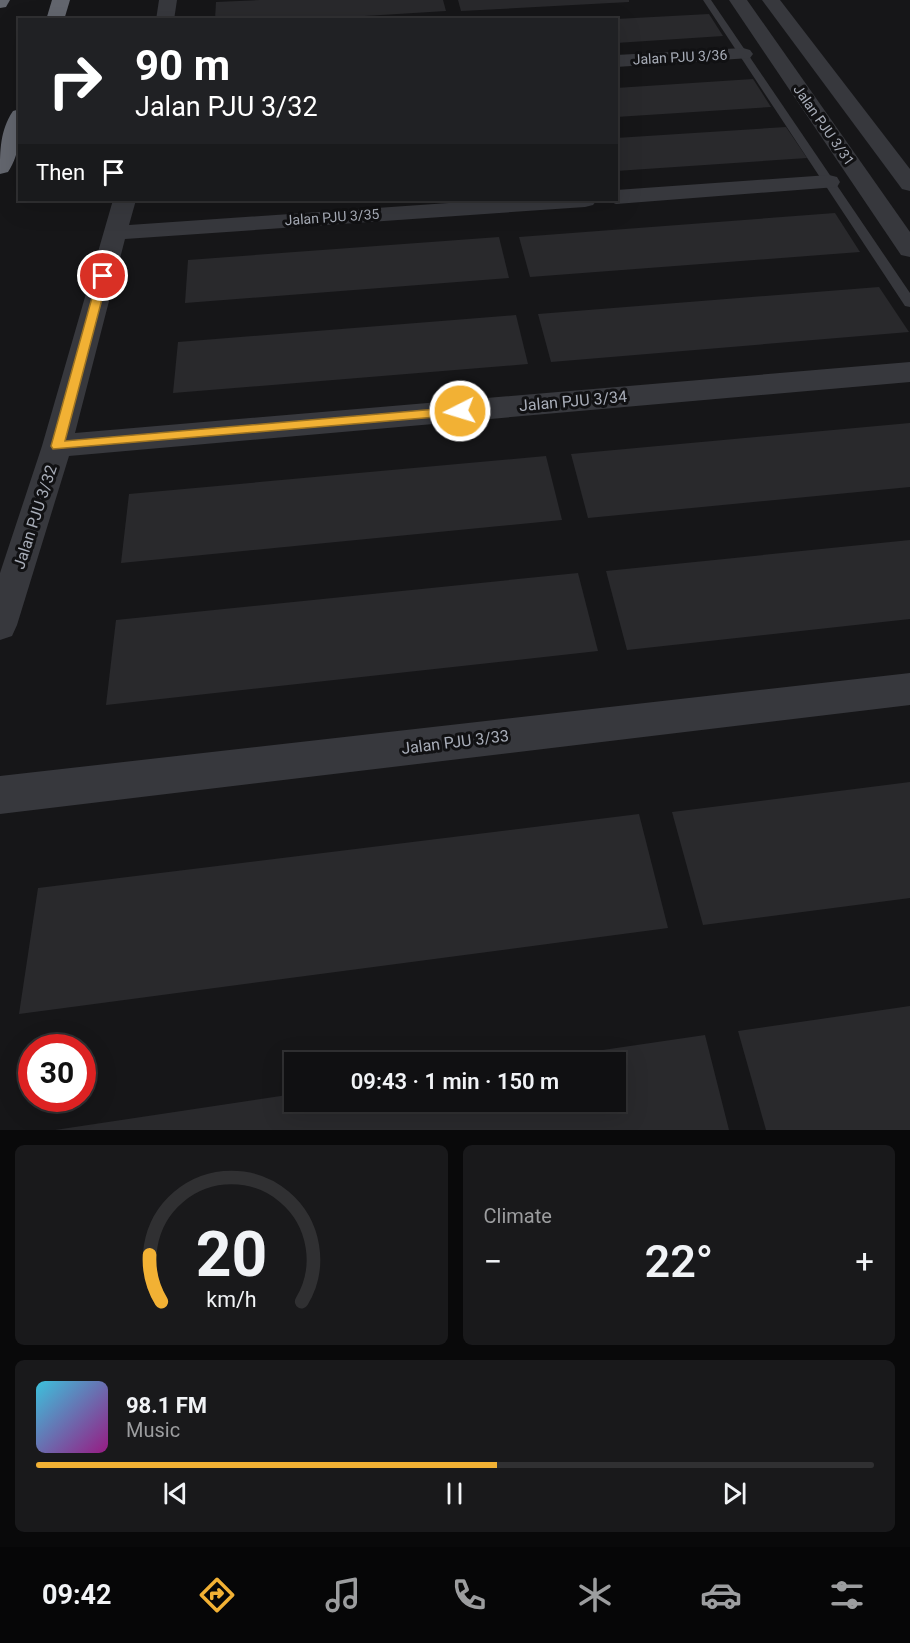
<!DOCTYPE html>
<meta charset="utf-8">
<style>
:root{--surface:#101012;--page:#19191b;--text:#f1f3f6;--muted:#9c9d9f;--line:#303032;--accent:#f2b134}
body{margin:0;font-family:Roboto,sans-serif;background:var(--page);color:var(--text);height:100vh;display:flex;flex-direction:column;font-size:22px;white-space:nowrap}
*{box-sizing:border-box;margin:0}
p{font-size:20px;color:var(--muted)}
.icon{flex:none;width:33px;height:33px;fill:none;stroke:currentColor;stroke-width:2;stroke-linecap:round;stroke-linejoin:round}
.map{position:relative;height:1130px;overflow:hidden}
.drawer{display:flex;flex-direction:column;gap:15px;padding:15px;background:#09090a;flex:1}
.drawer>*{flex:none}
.hud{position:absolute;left:18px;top:18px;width:600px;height:183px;border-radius:0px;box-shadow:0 6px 24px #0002,0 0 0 2px var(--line);background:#202124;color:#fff;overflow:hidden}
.speed{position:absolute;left:18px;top:1034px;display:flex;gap:12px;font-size:30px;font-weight:700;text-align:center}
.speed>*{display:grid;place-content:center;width:78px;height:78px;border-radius:50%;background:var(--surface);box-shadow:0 6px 24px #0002,0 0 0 2px var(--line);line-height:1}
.speed .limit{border:9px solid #d22;background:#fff;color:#111}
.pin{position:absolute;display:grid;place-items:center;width:51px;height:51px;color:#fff;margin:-26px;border:3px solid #fff;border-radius:50%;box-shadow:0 2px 6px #0007}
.me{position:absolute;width:66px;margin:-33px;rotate:265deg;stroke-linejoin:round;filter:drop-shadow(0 0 4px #0008)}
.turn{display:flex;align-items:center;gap:21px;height:126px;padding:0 18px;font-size:27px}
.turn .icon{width:78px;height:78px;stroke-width:2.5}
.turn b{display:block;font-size:42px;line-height:51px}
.then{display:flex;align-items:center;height:57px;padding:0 18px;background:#0003;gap:12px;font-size:22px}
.big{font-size:45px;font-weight:600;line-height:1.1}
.drawer .card{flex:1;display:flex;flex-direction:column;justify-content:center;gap:9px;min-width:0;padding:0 21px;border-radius:9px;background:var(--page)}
.drawer .dial{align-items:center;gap:0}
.dial svg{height:156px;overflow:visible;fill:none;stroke:var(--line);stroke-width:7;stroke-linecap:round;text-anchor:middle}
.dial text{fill:var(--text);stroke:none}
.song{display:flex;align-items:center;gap:18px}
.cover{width:72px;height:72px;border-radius:9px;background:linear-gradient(135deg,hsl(190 70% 55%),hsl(310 70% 35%))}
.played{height:6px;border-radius:3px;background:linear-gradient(90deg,var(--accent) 55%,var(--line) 55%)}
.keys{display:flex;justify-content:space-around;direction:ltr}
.heat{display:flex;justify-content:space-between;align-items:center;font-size:33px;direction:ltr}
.drawer .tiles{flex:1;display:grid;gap:15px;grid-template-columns:1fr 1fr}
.card:last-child{grid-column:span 2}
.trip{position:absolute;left:284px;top:1052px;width:342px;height:60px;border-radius:0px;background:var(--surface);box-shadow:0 6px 24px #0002,0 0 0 2px var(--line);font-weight:600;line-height:60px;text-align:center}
.menu{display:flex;height:96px;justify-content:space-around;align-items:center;background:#060607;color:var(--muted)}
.menu .icon{width:42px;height:42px}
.menu .on{color:var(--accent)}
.menu b{font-size:27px;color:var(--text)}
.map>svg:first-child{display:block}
.building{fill:#29292c}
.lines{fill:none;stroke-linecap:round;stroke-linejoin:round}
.service{fill:#37383d;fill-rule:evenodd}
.minor{fill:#37383d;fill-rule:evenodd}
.tertiary{fill:#37383d;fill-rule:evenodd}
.motorway{fill:#63666e;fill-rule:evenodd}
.route{fill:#f2b134;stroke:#9d7322;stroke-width:1.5}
.labels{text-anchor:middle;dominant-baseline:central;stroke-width:6;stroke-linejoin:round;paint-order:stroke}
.far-street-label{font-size:14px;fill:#a8adb8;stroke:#111113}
.street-label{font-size:16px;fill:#a8adb8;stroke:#111113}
</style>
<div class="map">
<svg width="910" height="1130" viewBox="0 0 910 1130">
<rect width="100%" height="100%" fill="#161618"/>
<g class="building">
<path d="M260,0H443L446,11L300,20H215L216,2Z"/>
<path d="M458,0H629V2L461,11Z"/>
<path d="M709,14L723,36L616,43V19Z"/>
<path d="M753,79L771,107L616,117V88Z"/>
<path d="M786,127L807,158L616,171V138Z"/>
<path d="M835,213L860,252L530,277L519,237Z"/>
<path d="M499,237L509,278L185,303L188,260Z"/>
<path d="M879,287L909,332L551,362L538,314Z"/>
<path d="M516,315L528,364L173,393L178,342Z"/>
<path d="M910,423V487L588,518L571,454Z"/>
<path d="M546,456L562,520L121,563L129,494Z"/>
<path d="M910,540V619L627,650L606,571Z"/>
<path d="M578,573L598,651L106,705L116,620Z"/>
<path d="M910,782V898L703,925L672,812Z"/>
<path d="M639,814L668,928L19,1014L38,888Z"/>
<path d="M910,1006V1130H766L738,1031Z"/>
<path d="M705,1035L729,1130H55L294,1094V1101H615V1062L528,1061Z"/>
</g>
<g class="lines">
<path class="service" d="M703,0H711L910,293V307L905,306Z"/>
<g class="minor">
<path d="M159,0H177L174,20H156Z"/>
<path d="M743,48L750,50L753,54L750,58L616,67V55Z"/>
<path d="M829,175L837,177L840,182L837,187L616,204L606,200H616V190Z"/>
<path d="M113,200H136L129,225L492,200H597L593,205L585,207L125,239L75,433L910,362V382L69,456L17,625L12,636L0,640V573L42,446Z"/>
<path d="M910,673V705L0,814V776Z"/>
</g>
<g class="tertiary">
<path d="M729,0H747L910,232V257L901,255Z"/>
<path d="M762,0H780L910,169V191L902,189Z"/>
</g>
<g class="motorway">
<path d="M0,0H10L6,7L0,8Z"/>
<path d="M52,0H70L64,20H46Z"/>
<path d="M20,109C20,131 21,153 8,172L0,174C0,151 0,130 13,111Z"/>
</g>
</g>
<path class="route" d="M103,272L108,276L65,441L460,407L466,411L460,415L53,449L51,446L98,276Z"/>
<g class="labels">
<g class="far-street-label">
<text transform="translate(680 57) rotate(-3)">Jalan PJU 3/36</text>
<text transform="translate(824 125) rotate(55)">Jalan PJU 3/31</text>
<text transform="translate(332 217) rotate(-4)">Jalan PJU 3/35</text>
</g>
<g class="street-label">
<text transform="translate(573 401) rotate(-5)">Jalan PJU 3/34</text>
<text transform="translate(35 517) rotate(-72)">Jalan PJU 3/32</text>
<text transform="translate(455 742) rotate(-7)">Jalan PJU 3/33</text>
</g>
</g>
</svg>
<div class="speed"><div class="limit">30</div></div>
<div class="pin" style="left:103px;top:276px;background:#d93025"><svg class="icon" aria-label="arrive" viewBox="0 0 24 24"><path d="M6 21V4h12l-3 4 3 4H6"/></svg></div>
<svg class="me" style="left:460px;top:411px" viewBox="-20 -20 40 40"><circle r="17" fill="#f2b134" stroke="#fff" stroke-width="3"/><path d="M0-11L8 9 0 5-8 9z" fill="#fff"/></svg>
<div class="trip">09:43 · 1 min · 150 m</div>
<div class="hud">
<div class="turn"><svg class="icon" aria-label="right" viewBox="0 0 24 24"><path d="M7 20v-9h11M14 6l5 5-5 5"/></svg><div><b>90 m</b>Jalan PJU 3/32</div></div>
<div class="then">Then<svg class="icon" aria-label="arrive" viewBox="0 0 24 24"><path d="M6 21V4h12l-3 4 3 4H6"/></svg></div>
</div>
</div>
<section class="drawer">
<div class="tiles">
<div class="card dial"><svg viewBox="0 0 100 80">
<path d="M14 69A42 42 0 1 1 86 69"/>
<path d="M14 69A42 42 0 0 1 8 45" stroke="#f2b134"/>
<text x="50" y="56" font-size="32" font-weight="700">20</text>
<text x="50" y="72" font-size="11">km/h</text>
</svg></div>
<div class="card"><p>Climate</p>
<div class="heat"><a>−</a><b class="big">22°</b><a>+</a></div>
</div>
<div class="card">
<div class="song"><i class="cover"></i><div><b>98.1 FM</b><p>Music</p></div></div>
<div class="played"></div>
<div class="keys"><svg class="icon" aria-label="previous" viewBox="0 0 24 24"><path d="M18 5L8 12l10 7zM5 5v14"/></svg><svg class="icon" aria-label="pause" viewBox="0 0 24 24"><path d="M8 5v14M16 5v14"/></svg><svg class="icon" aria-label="next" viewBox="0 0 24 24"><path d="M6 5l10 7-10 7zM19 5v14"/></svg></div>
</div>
</div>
</section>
<nav class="menu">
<b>09:42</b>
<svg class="icon on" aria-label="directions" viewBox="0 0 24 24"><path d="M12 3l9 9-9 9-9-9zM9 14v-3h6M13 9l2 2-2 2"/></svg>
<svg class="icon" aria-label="music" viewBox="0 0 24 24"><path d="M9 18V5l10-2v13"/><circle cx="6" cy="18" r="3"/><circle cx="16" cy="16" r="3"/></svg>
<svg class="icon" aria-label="phone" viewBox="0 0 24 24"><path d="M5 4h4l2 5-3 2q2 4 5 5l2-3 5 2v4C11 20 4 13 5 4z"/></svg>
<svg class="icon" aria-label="climate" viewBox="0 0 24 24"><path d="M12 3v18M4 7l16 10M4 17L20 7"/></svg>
<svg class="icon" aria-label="car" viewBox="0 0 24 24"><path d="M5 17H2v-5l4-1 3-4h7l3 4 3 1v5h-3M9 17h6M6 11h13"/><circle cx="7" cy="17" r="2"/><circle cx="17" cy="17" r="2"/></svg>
<svg class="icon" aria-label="filters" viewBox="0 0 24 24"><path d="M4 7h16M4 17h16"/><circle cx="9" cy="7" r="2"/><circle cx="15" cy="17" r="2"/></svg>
</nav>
